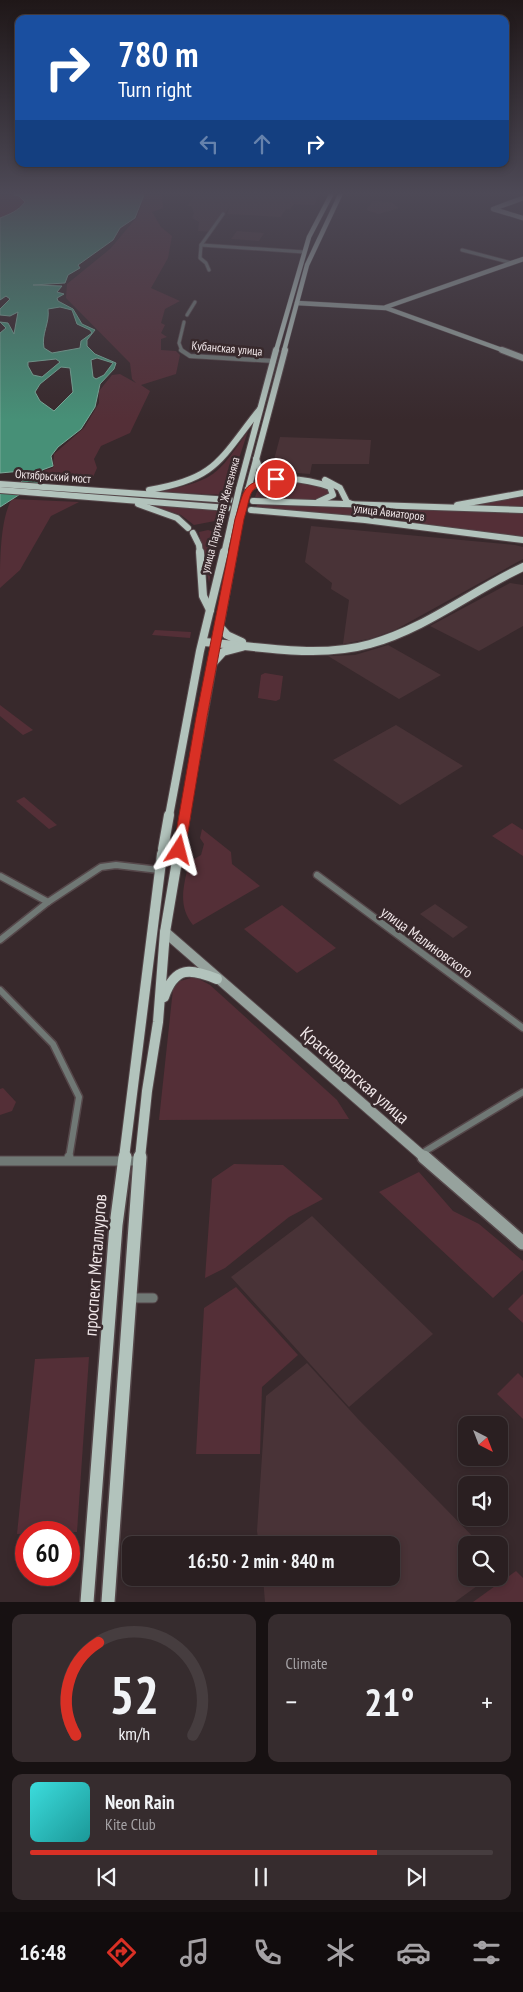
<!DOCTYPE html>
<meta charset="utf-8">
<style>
:root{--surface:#2a1f21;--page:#362c2e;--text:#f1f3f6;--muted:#a5a2a5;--line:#463d3f;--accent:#d93025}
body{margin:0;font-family:"PT Sans Narrow",sans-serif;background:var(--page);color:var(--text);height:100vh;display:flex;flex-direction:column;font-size:19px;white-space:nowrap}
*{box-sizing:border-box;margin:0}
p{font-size:16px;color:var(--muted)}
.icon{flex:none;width:28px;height:28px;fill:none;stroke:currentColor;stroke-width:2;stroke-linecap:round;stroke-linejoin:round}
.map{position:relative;height:1602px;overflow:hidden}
.sheet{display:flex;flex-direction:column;gap:12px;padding:12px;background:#171112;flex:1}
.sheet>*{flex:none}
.top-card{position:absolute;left:15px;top:15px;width:494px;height:152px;border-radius:10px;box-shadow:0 2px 8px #0003,0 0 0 1px var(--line);background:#1a4fa0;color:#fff;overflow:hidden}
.needle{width:32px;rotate:138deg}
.controls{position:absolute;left:458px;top:1416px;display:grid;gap:10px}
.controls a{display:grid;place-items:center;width:50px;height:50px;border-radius:10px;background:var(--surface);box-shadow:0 2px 8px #0003,0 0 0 1px var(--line);font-size:25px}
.speed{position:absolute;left:15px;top:1521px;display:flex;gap:10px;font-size:25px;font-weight:700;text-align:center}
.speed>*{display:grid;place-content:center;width:65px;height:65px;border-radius:50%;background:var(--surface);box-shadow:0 2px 8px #0003,0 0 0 1px var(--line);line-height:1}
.speed .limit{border:8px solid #d22;background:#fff;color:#111}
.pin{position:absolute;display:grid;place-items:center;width:42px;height:42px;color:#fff;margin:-21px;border:2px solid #fff;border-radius:50%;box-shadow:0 1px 5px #0007}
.me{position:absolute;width:55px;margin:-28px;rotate:9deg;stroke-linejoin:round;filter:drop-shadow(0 0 4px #0008)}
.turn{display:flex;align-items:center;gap:18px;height:105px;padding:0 20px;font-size:22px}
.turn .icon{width:65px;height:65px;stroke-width:2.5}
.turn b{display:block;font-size:35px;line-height:42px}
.lanes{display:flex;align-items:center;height:48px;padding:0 20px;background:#0003;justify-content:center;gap:25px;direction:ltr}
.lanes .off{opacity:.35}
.big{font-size:38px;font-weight:700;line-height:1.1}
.sheet .tile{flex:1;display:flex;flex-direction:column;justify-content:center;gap:8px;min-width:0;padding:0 18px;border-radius:10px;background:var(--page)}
.sheet .dial{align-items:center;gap:0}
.dial svg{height:130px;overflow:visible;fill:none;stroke:var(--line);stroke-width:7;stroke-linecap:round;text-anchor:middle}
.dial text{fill:var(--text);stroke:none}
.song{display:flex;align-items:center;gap:15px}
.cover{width:60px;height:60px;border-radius:8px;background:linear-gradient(135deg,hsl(180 70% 55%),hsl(180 70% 35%))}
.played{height:5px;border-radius:2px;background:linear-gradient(90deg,var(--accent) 75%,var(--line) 75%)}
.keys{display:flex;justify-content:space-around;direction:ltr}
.heat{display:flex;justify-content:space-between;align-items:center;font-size:28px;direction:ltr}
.sheet .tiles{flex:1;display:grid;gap:12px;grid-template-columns:1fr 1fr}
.tile:last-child{grid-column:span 2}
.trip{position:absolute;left:122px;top:1536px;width:278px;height:50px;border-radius:10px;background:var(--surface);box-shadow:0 2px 8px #0003,0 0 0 1px var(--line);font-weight:700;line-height:50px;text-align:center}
.menu{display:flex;height:80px;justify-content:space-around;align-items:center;background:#110c0d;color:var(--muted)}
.menu .icon{width:35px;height:35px}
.menu .active{color:var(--accent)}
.menu b{font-size:22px;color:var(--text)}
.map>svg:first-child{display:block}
.built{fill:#493337}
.green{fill:#542f37}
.water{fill:#479077;stroke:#7aaa99;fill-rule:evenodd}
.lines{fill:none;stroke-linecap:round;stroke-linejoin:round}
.street-far3-casing{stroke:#55474a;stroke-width:4.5}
.street-far2-casing{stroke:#55474a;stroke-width:5.5}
.street-far1-casing{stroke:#55474a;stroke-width:9}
.street-casing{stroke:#55474a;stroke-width:11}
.secondary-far3-casing{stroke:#55474a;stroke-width:5.5}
.secondary-far2-casing{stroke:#55474a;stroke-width:8}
.secondary-far1-casing{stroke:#55474a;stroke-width:12}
.secondary-casing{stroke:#55474a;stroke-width:16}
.primary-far4-casing{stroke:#55474a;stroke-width:5.5}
.primary-far3-casing{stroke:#55474a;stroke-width:8}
.primary-far2-casing{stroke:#55474a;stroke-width:10}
.primary-far1-casing{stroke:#55474a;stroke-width:12}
.primary-casing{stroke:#55474a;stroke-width:16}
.street-far3{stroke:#707875;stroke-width:3}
.street-far2{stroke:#707875;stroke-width:4}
.street-far1{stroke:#707875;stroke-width:6}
.street{stroke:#707875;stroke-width:9}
.secondary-far3{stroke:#96a29d;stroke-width:4.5}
.secondary-far2{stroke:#96a29d;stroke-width:6}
.secondary-far1{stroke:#96a29d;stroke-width:10}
.secondary{stroke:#96a29d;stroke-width:13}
.primary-far4{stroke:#b2c3bc;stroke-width:4.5}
.primary-far3{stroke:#b2c3bc;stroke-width:6}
.primary-far2{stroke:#b2c3bc;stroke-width:8}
.primary-far1{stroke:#b2c3bc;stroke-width:10}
.primary{stroke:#b2c3bc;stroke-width:13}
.primary-bridge-casing{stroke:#55474a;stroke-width:8;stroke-linecap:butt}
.primary-bridge{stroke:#b2c3bc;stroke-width:6}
.route{fill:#d93025;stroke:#8d1f18}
.labels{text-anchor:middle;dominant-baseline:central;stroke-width:5;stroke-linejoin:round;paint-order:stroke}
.far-street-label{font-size:12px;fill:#f0e6e8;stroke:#38292c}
.street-label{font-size:15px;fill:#f0e6e8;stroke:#38292c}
.near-street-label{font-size:18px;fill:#f0e6e8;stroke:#38292c}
</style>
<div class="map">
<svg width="523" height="1602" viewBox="0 0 523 1602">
<rect width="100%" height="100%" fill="#38292c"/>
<g class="built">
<path d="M195,195H319L314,205L294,204L290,209L285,210L281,217L227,214L230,206L213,232L198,231L199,222L192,218L194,213L191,206H187Z"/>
<path d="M373,201L391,202L399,208L379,214L366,210Z"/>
<path d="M237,231L264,233L259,241L231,239Z"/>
<path d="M280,437L371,440L369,464H312L310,474L271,471Z"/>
<path d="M311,526L515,545L523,547V559L395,630L373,638L343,644L349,600L331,589L332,583L305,562Z"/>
<path d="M510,583L523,585V626L479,651L430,626Z"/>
<path d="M388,645L441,675L399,699L328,656L355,655Z"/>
<path d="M396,725L463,766L400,805L333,760Z"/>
<path d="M435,904L468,927L453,938L420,914Z"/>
<path d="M312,1216L433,1334L349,1407L231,1277Z"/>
<path d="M307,1363L358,1419L481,1545H466V1578H488L455,1602H265L263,1578H391V1545H259L257,1531L266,1396Z"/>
</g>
<g class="green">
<path d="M14,195L19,196L25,201C18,210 10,214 0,218V196Z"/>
<path d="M145,195H162L163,208L152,212L161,227L172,236L168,258L151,288L180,301L165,309L161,323L165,325L161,333L167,337L161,339V350L176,351L180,355L176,374L141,385L150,391L130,433L101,446L94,459L97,468L90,484L43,480V471L53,468L54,454L84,428L99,403V391L112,375L120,374L136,383L132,379L130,363L66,298L67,284L110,249L137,217Z"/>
<path d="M248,431L227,495L160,492C216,479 216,477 248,431Z"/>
<path d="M278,481L321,485L329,490L330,494L316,500L255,497L259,486Z"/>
<path d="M523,497V508L458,506Z"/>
<path d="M12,499L79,502L51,516L20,570L0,588C0,562 0,518 12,499Z"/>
<path d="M151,505L222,511L220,520L194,525L181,515Z"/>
<path d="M257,505L523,513V538L346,515L256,507Z"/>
<path d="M208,530L218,533L209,583L199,532Z"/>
<path d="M155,630L191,632L190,638L152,635Z"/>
<path d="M265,673L283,676L280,699L276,701L258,698L261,675Z"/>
<path d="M0,705L33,730L23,735L0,716Z"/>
<path d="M24,797L57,825L49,829L16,801Z"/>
<path d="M512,823L523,830V856L492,836Z"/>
<path d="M202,829L231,852L232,864L260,886L193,925C177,905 184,885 189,862L201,855L204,844L200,838Z"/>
<path d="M282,905L336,948L297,973L244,929Z"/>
<path d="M191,978H197L210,985L337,1100L349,1119L159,1120L173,989L180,981Z"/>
<path d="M3,1088L16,1102L12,1111L0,1115V1089Z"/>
<path d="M234,1164L283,1165L323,1199L289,1217L225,1268L205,1278L212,1179Z"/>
<path d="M419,1172L453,1211L479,1224L523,1261V1270L493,1298L379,1192Z"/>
<path d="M236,1287L298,1355L262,1387L260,1454H196L204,1308Z"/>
<path d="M523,1294V1323L508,1309Z"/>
<path d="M89,1357L77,1532L17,1534L35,1359Z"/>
<path d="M518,1373L523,1378V1419L497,1394Z"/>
<path d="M516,1571L523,1578V1602H473Z"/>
</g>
<path class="water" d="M14,195H144L135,218L120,228L113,240L78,265L80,268L68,275L65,283L33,285L62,286L57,292L64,294L57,298L58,301L73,309L82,324L95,330L87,340V346L95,354L116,363L114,369L100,384L95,407L81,429L58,447L51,456L53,466L42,470L39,482L0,507V491L16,487L24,479L25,475L22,471L0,473V333L6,328L0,322L8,323L14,334L18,312L10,316L0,315V309L10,299L6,296L0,300V218C10,214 18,211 25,202L19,196ZM60,307L72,310L77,324L90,330L92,333L81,341L80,348L52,353L44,348C41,334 50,323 48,309ZM97,358L113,363L104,375L96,379L93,377L91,360ZM56,359L60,362L42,377L33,375L28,366V362ZM61,367L70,368L73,392L54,411L40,401L35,392L40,384Z"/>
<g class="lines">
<defs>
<g id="street-far3">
<path d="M201,245L304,252"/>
<path d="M462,250L512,263"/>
<path d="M209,270L206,263L200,258L201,245L223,214"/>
<path d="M187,315L195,302"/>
<path d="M182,351L179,343L184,322"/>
</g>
<path id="street-far2" d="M181,350L190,356L274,361"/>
<g id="street-far1">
<path d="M317,875L523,1028"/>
<path d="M0,876L48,902"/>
<path d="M0,940L48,902L101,867L116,865L159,870"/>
<path d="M0,990L53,1044L79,1097L69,1158"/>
<path d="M419,1155L523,1092"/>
</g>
<g id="street">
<path d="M69,1160V1157"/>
<path d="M0,1161H140"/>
<path d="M130,1298H153"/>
</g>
<g id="secondary-far3">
<path d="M523,198L493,209L523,218"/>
<path d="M297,303L386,308L505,351"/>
<path d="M386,307L523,259"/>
</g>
<path id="secondary-far2" d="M502,350L523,358"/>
<path id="secondary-far1" d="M165,932L425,1158"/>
<path id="secondary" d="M424,1157L523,1243"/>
<g id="primary-far4">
<path d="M276,351L309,237L331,195"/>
<path d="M284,351L307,265L340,195"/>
</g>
<g id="primary-far3">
<path d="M256,459L260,469L280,476"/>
<path d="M325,480L340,488L347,502L354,505"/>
<path d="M0,484L230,500"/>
<path d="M239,489L276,350"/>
<path d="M248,489C272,474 305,478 330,487L333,495L318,502"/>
<path d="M0,490L228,508"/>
<path d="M149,490C217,479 220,459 260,409"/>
<path d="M248,490L285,350"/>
<path d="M253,501L523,510"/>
<path d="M138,504L177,518L188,528"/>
<path d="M457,505L523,493"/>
<path d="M251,510L365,520L523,540"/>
<path d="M193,533L199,545L200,554"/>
<path d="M224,554L232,519"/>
<path d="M233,554L239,519"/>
</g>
<g id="primary-far2">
<path d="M200,552L203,596L210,610"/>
<path d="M220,627L227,635L242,642"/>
<path d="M203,642C257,646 317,659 370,644C425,629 472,591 523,567"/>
<path d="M213,663L223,652L242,647"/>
<path d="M169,816L200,651L224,552"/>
<path d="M185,816L233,552"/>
</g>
<g id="primary-far1">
<path d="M163,849L169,815"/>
<path d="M179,851L185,815"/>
<path d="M164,997C175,966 190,968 217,979"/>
<path d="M124,1158L162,854"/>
<path d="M140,1158L147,1091L158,1022L165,932L178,855"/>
</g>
<g id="primary">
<path d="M87,1602L116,1225L125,1157"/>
<path d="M108,1602L140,1157"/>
</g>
</defs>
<use href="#street-far3" class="street-far3-casing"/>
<use href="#street-far2" class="street-far2-casing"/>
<use href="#street-far1" class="street-far1-casing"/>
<use href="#street" class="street-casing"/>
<use href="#secondary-far3" class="secondary-far3-casing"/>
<use href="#secondary-far2" class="secondary-far2-casing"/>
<use href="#secondary-far1" class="secondary-far1-casing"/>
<use href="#secondary" class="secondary-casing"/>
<use href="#primary-far4" class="primary-far4-casing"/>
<use href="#primary-far3" class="primary-far3-casing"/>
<use href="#primary-far2" class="primary-far2-casing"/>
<use href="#primary-far1" class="primary-far1-casing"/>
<use href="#primary" class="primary-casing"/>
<use href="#street-far3" class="street-far3"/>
<use href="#street-far2" class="street-far2"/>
<use href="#street-far1" class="street-far1"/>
<use href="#street" class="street"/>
<use href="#secondary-far3" class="secondary-far3"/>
<use href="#secondary-far2" class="secondary-far2"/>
<use href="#secondary-far1" class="secondary-far1"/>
<use href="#secondary" class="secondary"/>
<use href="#primary-far4" class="primary-far4"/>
<use href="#primary-far3" class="primary-far3"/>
<use href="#primary-far2" class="primary-far2"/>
<use href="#primary-far1" class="primary-far1"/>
<use href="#primary" class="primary"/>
<defs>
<g id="primary-bridge">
<path d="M232,519L239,489"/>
<path d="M239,519L248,490"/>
</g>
</defs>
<use href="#primary-bridge" class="primary-bridge-casing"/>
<use href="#primary-bridge" class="primary-bridge"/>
</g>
<linearGradient id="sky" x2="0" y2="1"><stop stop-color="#1f1718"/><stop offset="0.46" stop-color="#4d4956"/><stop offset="1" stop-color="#4d4956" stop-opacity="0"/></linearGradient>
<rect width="523" height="420" fill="url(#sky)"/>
<path class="route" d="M276,477L279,478V481C246,488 253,488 244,519L207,717L185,850L179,854L173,850L196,717L235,519C245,488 241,483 276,477Z"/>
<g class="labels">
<g class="far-street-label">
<text transform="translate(227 348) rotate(5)">Кубанская улица</text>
<text transform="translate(53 476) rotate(4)">Октябрьский мост</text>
<text transform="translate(389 512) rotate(7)">улица Авиаторов</text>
<text transform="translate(220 515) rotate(-75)">улица Партизана Железняка</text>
</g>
<g class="street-label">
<text transform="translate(427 942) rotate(36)">улица Малиновского</text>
</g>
<g class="near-street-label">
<text transform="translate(355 1075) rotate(41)">Краснодарская улица</text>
<text transform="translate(95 1265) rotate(-86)">проспект Металлургов</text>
</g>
</g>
</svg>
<div class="controls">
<a><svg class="needle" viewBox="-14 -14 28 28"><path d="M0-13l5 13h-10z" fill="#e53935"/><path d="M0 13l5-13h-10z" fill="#a5a2a5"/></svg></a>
<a><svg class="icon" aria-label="sound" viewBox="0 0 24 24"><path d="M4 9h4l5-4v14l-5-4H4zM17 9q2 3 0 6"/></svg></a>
<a><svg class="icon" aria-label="search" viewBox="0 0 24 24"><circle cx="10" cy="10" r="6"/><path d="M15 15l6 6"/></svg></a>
</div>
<div class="speed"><div class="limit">60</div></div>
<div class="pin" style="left:276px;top:479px;background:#d93025"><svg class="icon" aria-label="arrive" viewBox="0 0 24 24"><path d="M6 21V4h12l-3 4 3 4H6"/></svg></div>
<svg class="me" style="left:179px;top:850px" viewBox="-20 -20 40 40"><path d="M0-17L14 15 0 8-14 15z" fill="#d93025" stroke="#fff" stroke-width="4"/></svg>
<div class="trip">16:50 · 2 min · 840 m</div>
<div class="top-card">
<div class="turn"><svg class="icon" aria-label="right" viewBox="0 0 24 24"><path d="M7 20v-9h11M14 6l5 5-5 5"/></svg><div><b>780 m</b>Turn right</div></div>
<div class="lanes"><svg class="icon off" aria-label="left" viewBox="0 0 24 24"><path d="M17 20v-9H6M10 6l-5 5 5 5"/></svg><svg class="icon off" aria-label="ahead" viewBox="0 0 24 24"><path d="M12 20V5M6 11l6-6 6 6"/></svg><svg class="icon" aria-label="right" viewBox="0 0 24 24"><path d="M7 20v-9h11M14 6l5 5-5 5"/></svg></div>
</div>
</div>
<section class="sheet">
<div class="tiles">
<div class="tile dial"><svg viewBox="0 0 100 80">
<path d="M14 69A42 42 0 1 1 86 69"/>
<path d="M14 69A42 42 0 0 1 28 12" stroke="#d93025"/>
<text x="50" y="56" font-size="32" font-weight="700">52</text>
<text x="50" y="72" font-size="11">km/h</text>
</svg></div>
<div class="tile"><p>Climate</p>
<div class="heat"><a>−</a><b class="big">21°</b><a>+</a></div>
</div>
<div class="tile">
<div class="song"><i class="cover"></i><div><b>Neon Rain</b><p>Kite Club</p></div></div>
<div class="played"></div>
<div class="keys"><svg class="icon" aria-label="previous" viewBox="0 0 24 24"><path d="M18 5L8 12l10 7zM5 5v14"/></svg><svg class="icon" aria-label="pause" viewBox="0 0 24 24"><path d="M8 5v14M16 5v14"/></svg><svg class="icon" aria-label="next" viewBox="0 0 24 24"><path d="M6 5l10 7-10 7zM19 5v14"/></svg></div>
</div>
</div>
</section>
<nav class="menu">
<b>16:48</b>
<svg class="icon active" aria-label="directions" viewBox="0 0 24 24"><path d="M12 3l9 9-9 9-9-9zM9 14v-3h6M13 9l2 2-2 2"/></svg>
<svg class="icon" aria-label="music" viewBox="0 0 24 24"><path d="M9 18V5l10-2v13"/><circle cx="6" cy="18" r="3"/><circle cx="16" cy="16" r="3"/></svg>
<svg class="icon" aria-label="phone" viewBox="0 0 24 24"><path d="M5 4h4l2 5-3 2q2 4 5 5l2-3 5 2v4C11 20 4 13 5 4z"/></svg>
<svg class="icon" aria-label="climate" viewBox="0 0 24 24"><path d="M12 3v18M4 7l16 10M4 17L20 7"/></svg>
<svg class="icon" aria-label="car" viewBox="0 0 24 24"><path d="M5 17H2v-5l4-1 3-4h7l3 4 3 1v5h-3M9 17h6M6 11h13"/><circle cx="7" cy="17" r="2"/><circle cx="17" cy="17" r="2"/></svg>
<svg class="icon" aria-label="filters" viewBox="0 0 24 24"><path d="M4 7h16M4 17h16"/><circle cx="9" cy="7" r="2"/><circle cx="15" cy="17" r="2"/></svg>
</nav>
